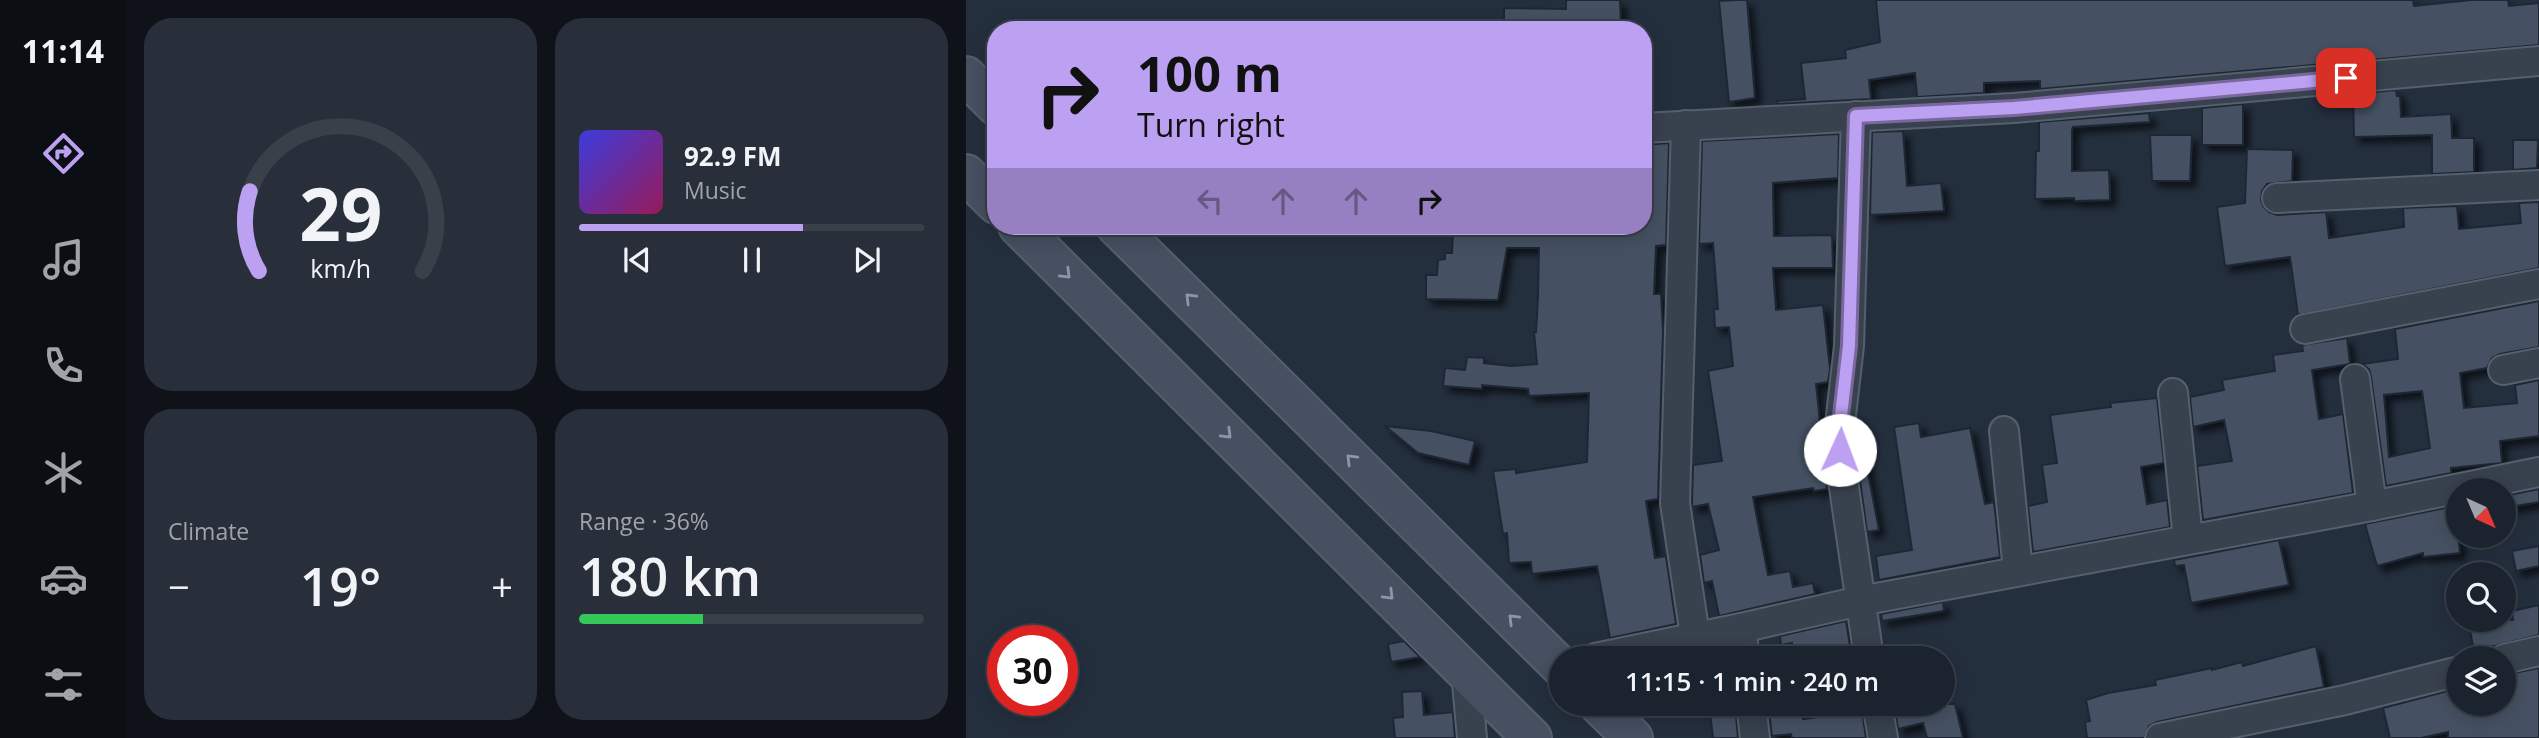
<!DOCTYPE html>
<meta charset="utf-8">
<style>
:root{--surface:#1b232e;--page:#282f3a;--text:#f1f3f6;--muted:#a0a4aa;--line:#39404a;--accent:#bca0f2}
body{margin:0;font-family:"Open Sans",sans-serif;background:var(--page);color:var(--text);height:100vh;display:flex;flex-direction:column;font-size:26px;white-space:nowrap}
*{box-sizing:border-box;margin:0}
p{font-size:23px;color:var(--muted)}
.icon{flex:none;width:38px;height:38px;fill:none;stroke:currentColor;stroke-width:2;stroke-linecap:round;stroke-linejoin:round}
.map{position:relative;flex:1;overflow:hidden}
.panel{display:flex;flex-direction:column;gap:18px;padding:18px;background:#0f1319;width:840px}
.panel>*{flex:none}
.guide{position:absolute;left:21px;top:21px;width:665px;height:214px;border-radius:28px;box-shadow:0 4px 18px #0003,0 0 0 2px var(--line);background:#bca0f2;color:#111;overflow:hidden}
.needle{width:46px;rotate:136deg}
.fabs{position:absolute;left:1480px;top:478px;display:grid;gap:14px}
.fabs a{display:grid;place-items:center;width:70px;height:70px;border-radius:50%;background:var(--surface);box-shadow:0 4px 18px #0003,0 0 0 2px var(--line);font-size:35px}
.speed{position:absolute;left:21px;top:625px;display:flex;gap:14px;font-size:35px;font-weight:700;text-align:center}
.speed>*{display:grid;place-content:center;width:91px;height:91px;border-radius:50%;background:var(--surface);box-shadow:0 4px 18px #0003,0 0 0 2px var(--line);line-height:1}
.speed .limit{border:10px solid #d22;background:#fff;color:#111}
.pin{position:absolute;display:grid;place-items:center;width:60px;height:60px;color:#fff;margin:-30px;border-radius:14px;box-shadow:0 4px 10px #0006}
.me{position:absolute;width:77px;margin:-38px;rotate:2deg;stroke-linejoin:round;filter:drop-shadow(0 0 5px #0008)}
.turn{display:flex;align-items:center;gap:24px;height:147px;padding:0 35px;font-size:32px}
.turn .icon{width:91px;height:91px;stroke-width:2.5}
.turn b{display:block;font-size:49px;line-height:60px}
.lanes{display:flex;align-items:center;height:66px;padding:0 35px;background:#0003;justify-content:center;gap:35px;direction:ltr}
.lanes .off{opacity:.35}
.big{font-size:52px;font-weight:600;line-height:1.1}
.panel .card{flex:1;display:flex;flex-direction:column;justify-content:center;gap:10px;min-width:0;padding:0 24px;border-radius:28px;background:var(--page)}
.panel .dial{align-items:center;gap:0}
.dial svg{height:182px;overflow:visible;fill:none;stroke:var(--line);stroke-width:7;stroke-linecap:round;text-anchor:middle}
.dial text{fill:var(--text);stroke:none}
.song{display:flex;align-items:center;gap:21px}
.cover{width:84px;height:84px;border-radius:10px;background:linear-gradient(135deg,hsl(240 70% 55%),hsl(330 70% 35%))}
.played{height:7px;border-radius:4px;background:linear-gradient(90deg,var(--accent) 65%,var(--line) 65%)}
.keys{display:flex;justify-content:space-around;direction:ltr}
.heat{display:flex;justify-content:space-between;align-items:center;font-size:38px;direction:ltr}
.charge{height:10px;border-radius:5px;background:linear-gradient(90deg,#34c759 36%,var(--line) 0)}
.panel .tiles{flex:1;display:grid;gap:18px;grid-template-columns:repeat(2,1fr)}
.trip{position:absolute;left:583px;top:646px;width:406px;height:70px;border-radius:35px;background:var(--surface);box-shadow:0 4px 18px #0003,0 0 0 2px var(--line);font-weight:600;line-height:70px;text-align:center}
main{display:flex;flex:1;min-height:0}
.tabs{display:flex;flex-direction:column;width:126px;justify-content:space-around;align-items:center;background:#0b0e12;color:var(--muted)}
.tabs .icon{width:49px;height:49px}
.tabs .on{color:var(--accent)}
.tabs b{font-size:32px;color:var(--text)}
.map>svg:first-child{display:block}
.building{fill:#455162;stroke:#1f2835;stroke-width:2;fill-rule:evenodd;filter:url(#shadow)}
.lines{fill:none;stroke-linecap:round;stroke-linejoin:round}
.street-casing{stroke:#565f6c;stroke-width:32}
.secondary-casing{stroke:#565f6c;stroke-width:42}
.street{stroke:#38414e;stroke-width:28}
.secondary{stroke:#465061;stroke-width:38}
.oneway{stroke:#8e96a5}
.route-casing{stroke:#7a689d;stroke-width:18}
.route{stroke:#bca0f2;stroke-width:12}
</style>
<main>
<nav class="tabs">
<b>11:14</b>
<svg class="icon on" aria-label="directions" viewBox="0 0 24 24"><path d="M12 3l9 9-9 9-9-9zM9 14v-3h6M13 9l2 2-2 2"/></svg>
<svg class="icon" aria-label="music" viewBox="0 0 24 24"><path d="M9 18V5l10-2v13"/><circle cx="6" cy="18" r="3"/><circle cx="16" cy="16" r="3"/></svg>
<svg class="icon" aria-label="phone" viewBox="0 0 24 24"><path d="M5 4h4l2 5-3 2q2 4 5 5l2-3 5 2v4C11 20 4 13 5 4z"/></svg>
<svg class="icon" aria-label="climate" viewBox="0 0 24 24"><path d="M12 3v18M4 7l16 10M4 17L20 7"/></svg>
<svg class="icon" aria-label="car" viewBox="0 0 24 24"><path d="M5 17H2v-5l4-1 3-4h7l3 4 3 1v5h-3M9 17h6M6 11h13"/><circle cx="7" cy="17" r="2"/><circle cx="17" cy="17" r="2"/></svg>
<svg class="icon" aria-label="filters" viewBox="0 0 24 24"><path d="M4 7h16M4 17h16"/><circle cx="9" cy="7" r="2"/><circle cx="15" cy="17" r="2"/></svg>
</nav>
<section class="panel">
<div class="tiles">
<div class="card dial"><svg viewBox="0 0 100 80">
<path d="M14 69A42 42 0 1 1 86 69"/>
<path d="M14 69A42 42 0 0 1 10 34" stroke="#bca0f2"/>
<text x="50" y="56" font-size="32" font-weight="700">29</text>
<text x="50" y="72" font-size="11">km/h</text>
</svg></div>
<div class="card">
<div class="song"><i class="cover"></i><div><b>92.9 FM</b><p>Music</p></div></div>
<div class="played"></div>
<div class="keys"><svg class="icon" aria-label="previous" viewBox="0 0 24 24"><path d="M18 5L8 12l10 7zM5 5v14"/></svg><svg class="icon" aria-label="pause" viewBox="0 0 24 24"><path d="M8 5v14M16 5v14"/></svg><svg class="icon" aria-label="next" viewBox="0 0 24 24"><path d="M6 5l10 7-10 7zM19 5v14"/></svg></div>
</div>
<div class="card"><p>Climate</p>
<div class="heat"><a>−</a><b class="big">19°</b><a>+</a></div>
</div>
<div class="card"><p>Range · 36%</p><b class="big">180 km</b><div class="charge"></div></div>
</div>
</section>
<div class="map">
<svg width="1573" height="738" viewBox="0 0 1573 738">
<defs>
<filter id="shadow"><feDropShadow dx="6" dy="6" stdDeviation="3.5" flood-color="#0009"/></filter>
</defs>
<rect width="100%" height="100%" fill="#242f3e"/>
<g class="building">
<path d="M600,0H654L655,30H538V8L600,9Z"/>
<path d="M770,0H781L789,98L763,102L753,1Z"/>
<path d="M910,0H1447L1448,6L1505,0H1542L1543,6L1573,3V45L1074,89V81L1018,83V93L951,97L949,73L903,80L905,99L811,104V101L839,99L835,63L880,58L879,50L914,42Z"/>
<path d="M1430,90L1431,96H1434L1435,117L1485,114L1486,138H1508V172L1466,174V135L1388,137L1387,94Z"/>
<path d="M1277,104V145H1236V108Z"/>
<path d="M1183,113L1184,122L1107,127L1106,130V171L1143,170L1144,200L1109,201L1108,198L1069,199L1070,151H1073V122Z"/>
<path d="M937,131L941,186L975,183L978,211L904,215L906,132Z"/>
<path d="M873,134L872,178L807,183V195L808,236L866,235L867,268H807L810,310L857,305L864,370L862,382L850,384L861,489L848,491L847,488L787,497L802,575L824,571L827,587L847,583L849,594L753,616L746,581L738,583L734,555L753,550L742,504L726,507V502L727,465L756,461L742,371L767,366L763,327L749,328L748,309H752L747,243L733,244L736,141Z"/>
<path d="M1184,135H1226L1224,181H1186Z"/>
<path d="M1547,140H1572L1571,168L1547,170Z"/>
<path d="M703,143L700,245L690,246L688,294H695L697,330L692,499L680,501L689,558L700,556L710,624L644,638L631,566L566,574L565,562L543,563L541,533L537,534L527,471L550,469V473L621,462L623,393L563,396L562,389L516,385V389L477,386L479,368L499,370L501,357L518,358V363L545,366L571,364L568,332H570L572,297L573,248H541L532,300L460,299V275H471L472,260L479,259V253H486L487,231H497V226H677V145Z"/>
<path d="M1281,149L1327,150L1326,181L1301,184L1296,191L1295,200L1297,206L1303,212L1311,215L1360,212L1363,238L1438,227L1437,208L1491,206L1493,229L1555,223L1553,203L1573,202V268L1332,315L1324,257L1259,266L1251,207L1279,203Z"/>
<path d="M1573,301V347L1534,354L1526,358L1521,368L1494,373L1498,408L1551,403L1549,385L1573,380V436L1534,441L1536,463L1485,468V473L1420,486L1405,377L1403,369L1396,364L1432,359L1429,329ZM1456,391L1464,448L1423,457L1418,395Z"/>
<path d="M1381,338L1384,364L1346,370L1353,419L1377,414L1387,493L1237,520L1231,466L1266,461L1258,420L1227,427L1224,397L1258,390L1256,380L1309,371L1307,355L1337,351L1336,345Z"/>
<path d="M1191,398L1198,463L1175,467L1181,504L1201,500L1204,527L1067,552L1062,506L1081,502L1076,465L1091,463L1084,415L1145,407L1144,403Z"/>
<path d="M953,423L955,437L1004,428L1019,504L1028,502L1034,557L913,580L910,556L946,550L928,427Z"/>
<path d="M419,426L465,431L509,441L503,465L452,453Z"/>
<path d="M894,432L913,530L901,532L892,465L890,433Z"/>
<path d="M1573,489V502L1538,508V496Z"/>
<path d="M1489,506L1494,553L1457,557V553L1411,566L1399,524Z"/>
<path d="M1313,540L1323,585L1225,603L1218,565L1209,566L1208,560Z"/>
<path d="M1573,546V566L1550,571L1546,551Z"/>
<path d="M977,602L978,611L916,621L915,614Z"/>
<path d="M1573,605V635L1508,651L1502,620H1547L1546,611Z"/>
<path d="M880,621L886,658H828L826,643L815,645L814,636Z"/>
<path d="M438,641L454,657L425,662L422,644Z"/>
<path d="M1350,646L1358,687L1191,722L1183,726L1178,738H1121L1119,722L1124,721L1120,700L1142,693L1190,685L1189,680L1246,668V670L1276,662L1277,666Z"/>
<path d="M1573,668V738H1482V732L1455,738H1424L1417,708L1493,688V704H1538V675Z"/>
<path d="M456,691L458,715L487,712L489,738H429L427,718L437,717L436,692Z"/>
<path d="M743,704H769L772,738H747Z"/>
<path d="M802,704H836L837,719L873,714L872,704H895L900,738H826L825,734L806,736Z"/>
<path d="M953,704H989L997,738H961L957,723L932,729L929,710Z"/>
</g>
<g class="lines">
<defs>
<g id="street">
<path d="M890,116L883,346L873,433L875,467L903,658"/>
<path d="M720,125L709,503L729,636"/>
<path d="M677,128L1048,108L1573,61"/>
<path d="M1311,198L1573,185"/>
<path d="M1339,329L1573,284"/>
<path d="M1537,370L1573,363"/>
<path d="M1389,379L1406,506"/>
<path d="M1207,393L1222,539"/>
<path d="M1038,431L1052,571"/>
<path d="M775,628L779,658"/>
<path d="M629,658L775,628L894,601L1406,506L1573,472"/>
<path d="M1538,659L1573,651"/>
<path d="M500,672L506,738"/>
<path d="M785,704L789,738"/>
<path d="M911,704L917,738"/>
<path d="M1194,738L1379,700L1493,671"/>
</g>
<g id="secondary">
<path d="M0,76L30,106"/>
<path d="M0,174L30,204"/>
<path d="M52,226L566,738"/>
<path d="M150,226L595,667"/>
<path d="M632,704L667,738"/>
</g>
</defs>
<use href="#street" class="street-casing"/>
<use href="#secondary" class="secondary-casing"/>
<use href="#street" class="street"/>
<use href="#secondary" class="secondary"/>
</g>
<defs><path id="oneway-chevron" d="M-2-3.5L2.5 0L-2 3.5" fill="none" stroke-width="1.6" stroke-linecap="round" stroke-linejoin="round" transform="scale(1.75)"/></defs>
<g class="oneway">
<use href="#oneway-chevron" transform="translate(100 274) rotate(45)"/>
<use href="#oneway-chevron" transform="translate(224 298) rotate(-135)"/>
<use href="#oneway-chevron" transform="translate(261 434) rotate(45)"/>
<use href="#oneway-chevron" transform="translate(385 459) rotate(-135)"/>
<use href="#oneway-chevron" transform="translate(423 595) rotate(45)"/>
<use href="#oneway-chevron" transform="translate(547 619) rotate(-135)"/>
</g>
<g class="lines">
<defs>
<path id="route" d="M874,450L873,433L883,346L890,116L1048,108L1380,78"/>
</defs>
<use href="#route" class="route-casing"/>
<use href="#route" class="route"/>
</g>
</svg>
<div class="fabs">
<a><svg class="needle" viewBox="-14 -14 28 28"><path d="M0-13l5 13h-10z" fill="#e53935"/><path d="M0 13l5-13h-10z" fill="#a0a4aa"/></svg></a>
<a><svg class="icon" aria-label="search" viewBox="0 0 24 24"><circle cx="10" cy="10" r="6"/><path d="M15 15l6 6"/></svg></a>
<a><svg class="icon" aria-label="layers" viewBox="0 0 24 24"><path d="M12 4l9 5-9 5-9-5zM3 14l9 5 9-5"/></svg></a>
</div>
<div class="speed"><div class="limit">30</div></div>
<div class="pin" style="left:1380px;top:78px;background:#d93025"><svg class="icon" aria-label="arrive" viewBox="0 0 24 24"><path d="M6 21V4h12l-3 4 3 4H6"/></svg></div>
<svg class="me" style="left:874px;top:450px" viewBox="-20 -20 40 40"><circle r="19" fill="#fff"/><path d="M0-13L10 11 0 6-10 11z" fill="#bca0f2"/></svg>
<div class="trip">11:15 · 1 min · 240 m</div>
<div class="guide">
<div class="turn"><svg class="icon" aria-label="right" viewBox="0 0 24 24"><path d="M7 20v-9h11M14 6l5 5-5 5"/></svg><div><b>100 m</b>Turn right</div></div>
<div class="lanes"><svg class="icon off" aria-label="left" viewBox="0 0 24 24"><path d="M17 20v-9H6M10 6l-5 5 5 5"/></svg><svg class="icon off" aria-label="ahead" viewBox="0 0 24 24"><path d="M12 20V5M6 11l6-6 6 6"/></svg><svg class="icon off" aria-label="ahead" viewBox="0 0 24 24"><path d="M12 20V5M6 11l6-6 6 6"/></svg><svg class="icon" aria-label="right" viewBox="0 0 24 24"><path d="M7 20v-9h11M14 6l5 5-5 5"/></svg></div>
</div>
</div>
</main>
